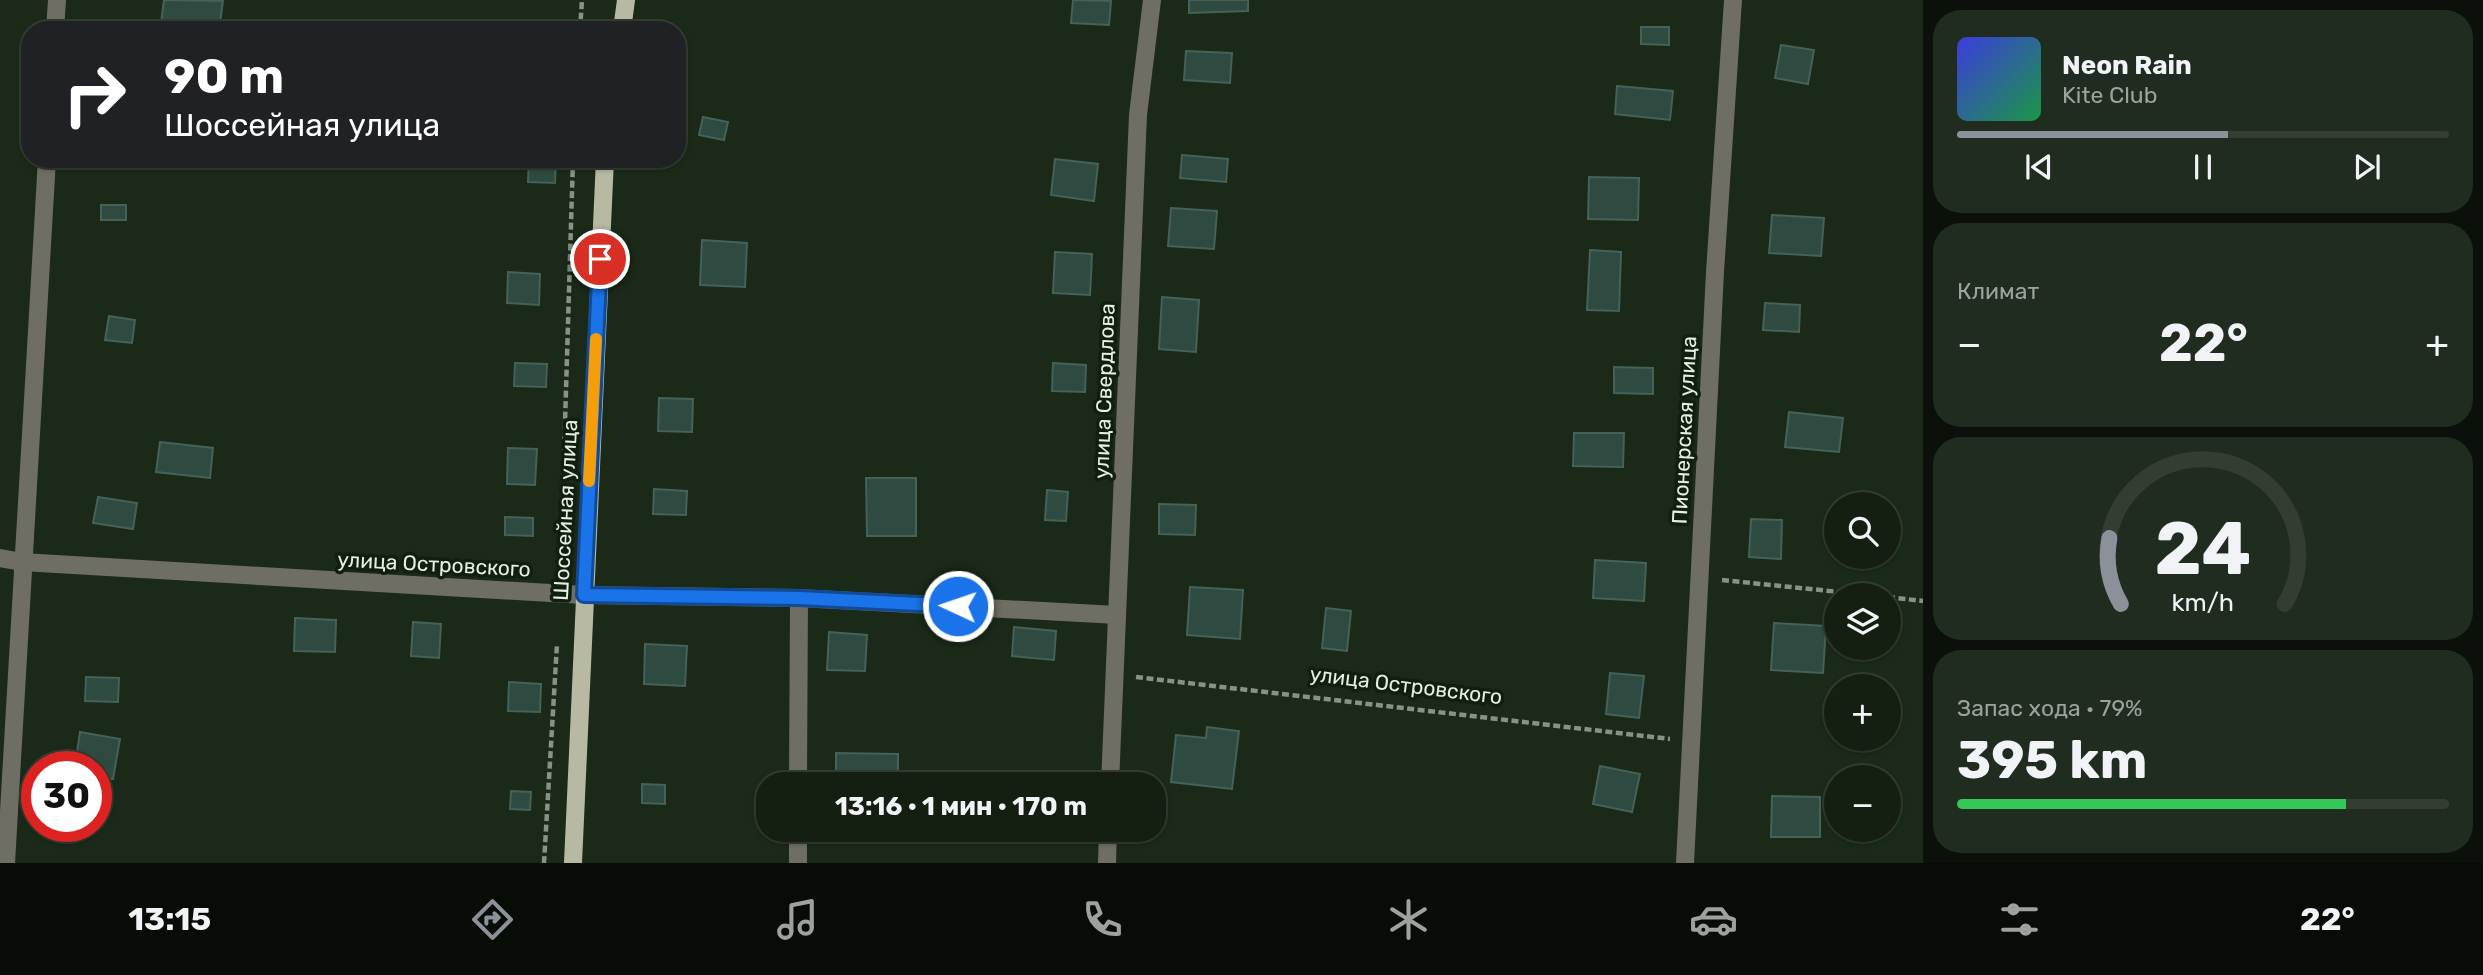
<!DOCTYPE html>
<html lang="ru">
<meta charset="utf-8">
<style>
:root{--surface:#141f12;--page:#212c20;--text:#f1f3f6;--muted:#9da29f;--line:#333d32;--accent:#8c9099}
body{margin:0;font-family:Rubik,sans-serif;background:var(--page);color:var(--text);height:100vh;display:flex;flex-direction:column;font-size:26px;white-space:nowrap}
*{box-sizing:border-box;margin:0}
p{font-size:23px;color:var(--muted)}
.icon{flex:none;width:38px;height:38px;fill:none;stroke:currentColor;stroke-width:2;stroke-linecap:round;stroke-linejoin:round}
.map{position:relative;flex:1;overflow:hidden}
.drawer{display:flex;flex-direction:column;gap:10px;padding:10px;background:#0b110a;width:560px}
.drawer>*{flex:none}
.top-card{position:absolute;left:21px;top:21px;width:665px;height:147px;border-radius:28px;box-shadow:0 2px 5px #0004,0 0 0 2px var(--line);background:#202124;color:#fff;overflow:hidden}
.fabs{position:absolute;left:1824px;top:492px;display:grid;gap:14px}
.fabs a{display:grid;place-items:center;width:77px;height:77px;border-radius:50%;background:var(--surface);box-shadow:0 2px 5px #0004,0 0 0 2px var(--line);font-size:35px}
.speed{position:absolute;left:21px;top:751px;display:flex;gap:14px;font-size:35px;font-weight:700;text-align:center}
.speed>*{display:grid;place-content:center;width:91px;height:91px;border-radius:50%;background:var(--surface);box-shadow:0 2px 5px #0004,0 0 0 2px var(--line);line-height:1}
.speed .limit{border:10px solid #d22;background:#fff;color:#111}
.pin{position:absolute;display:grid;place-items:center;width:60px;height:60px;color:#fff;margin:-30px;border:4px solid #fff;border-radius:50%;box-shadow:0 2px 7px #0007}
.me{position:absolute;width:77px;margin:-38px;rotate:273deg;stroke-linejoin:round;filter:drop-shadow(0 0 5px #0008)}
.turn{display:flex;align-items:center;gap:24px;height:147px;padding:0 28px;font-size:32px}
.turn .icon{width:91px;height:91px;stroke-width:2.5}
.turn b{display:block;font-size:49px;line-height:60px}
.big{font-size:52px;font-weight:700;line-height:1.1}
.drawer .widget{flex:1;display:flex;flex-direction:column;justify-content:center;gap:10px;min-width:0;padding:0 24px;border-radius:28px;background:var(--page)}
.drawer .dial{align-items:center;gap:0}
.dial svg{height:182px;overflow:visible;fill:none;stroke:var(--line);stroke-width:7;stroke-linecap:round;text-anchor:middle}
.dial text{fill:var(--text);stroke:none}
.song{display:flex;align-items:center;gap:21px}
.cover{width:84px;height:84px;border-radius:10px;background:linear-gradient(135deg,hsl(240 70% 55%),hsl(140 70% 35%))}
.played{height:7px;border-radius:4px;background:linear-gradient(90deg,var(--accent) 55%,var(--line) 55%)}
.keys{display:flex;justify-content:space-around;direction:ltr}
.heat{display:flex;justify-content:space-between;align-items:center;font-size:38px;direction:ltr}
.charge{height:10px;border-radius:5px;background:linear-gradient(90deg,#34c759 79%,var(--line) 0)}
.trip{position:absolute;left:756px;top:772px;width:410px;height:70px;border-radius:28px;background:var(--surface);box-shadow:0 2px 5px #0004,0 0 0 2px var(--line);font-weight:700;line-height:70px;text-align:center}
.tabs{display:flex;height:112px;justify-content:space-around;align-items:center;background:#080c07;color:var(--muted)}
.tabs .icon{width:49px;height:49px}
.tabs .current{color:var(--accent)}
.tabs b{font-size:32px;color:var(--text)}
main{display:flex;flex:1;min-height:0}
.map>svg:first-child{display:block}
.building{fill:#2f4a41;stroke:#456158;stroke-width:2}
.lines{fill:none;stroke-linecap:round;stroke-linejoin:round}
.path{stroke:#879385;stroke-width:4.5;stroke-dasharray:7 3.5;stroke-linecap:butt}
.minor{stroke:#6e6e64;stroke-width:18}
.major{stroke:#b8b9a3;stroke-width:18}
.route-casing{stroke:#114b97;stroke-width:18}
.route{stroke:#1a73e8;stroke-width:12}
.slow{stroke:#f59e0b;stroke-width:12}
.labels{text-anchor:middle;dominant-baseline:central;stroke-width:7;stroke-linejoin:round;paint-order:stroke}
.street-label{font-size:21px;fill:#e6efe4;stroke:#111f0f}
</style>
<main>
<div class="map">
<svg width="1923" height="863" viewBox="0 0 1923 863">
<rect width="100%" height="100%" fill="#1a2918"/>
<g class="building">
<path d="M164,0L223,1L219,30H160Z"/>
<path d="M1073,0L1111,1L1109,25L1071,23Z"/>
<path d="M1189,0H1248V11L1189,13Z"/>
<path d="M1641,27H1669V45L1641,44Z"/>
<path d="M1781,45L1814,50L1808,84L1775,78Z"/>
<path d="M1186,51L1232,53L1230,83L1184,80Z"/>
<path d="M1617,86L1673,91L1670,120L1615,114Z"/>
<path d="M703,117L728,122L724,140L699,135Z"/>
<path d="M1182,155L1228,159L1226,182L1180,178Z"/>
<path d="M529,159H556L555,183L528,182Z"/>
<path d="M1055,159L1098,164L1094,201L1051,195Z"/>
<path d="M1589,177L1639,178L1638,220L1588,219Z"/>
<rect x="101" y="205" width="25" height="15"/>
<path d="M1171,208L1217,211L1214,249L1168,246Z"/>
<path d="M1772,215L1824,218L1821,256L1769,253Z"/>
<path d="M702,240L747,243L745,287L700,285Z"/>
<path d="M1590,250L1621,252L1619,311L1587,310Z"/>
<path d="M1055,252L1092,254L1090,295L1053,293Z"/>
<path d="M508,272L540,274L539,305L507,303Z"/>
<path d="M1162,297L1199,300L1196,352L1159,349Z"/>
<path d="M1765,303L1800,305L1799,332L1763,330Z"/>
<path d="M109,316L135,320L132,343L105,340Z"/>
<path d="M515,363L547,364L546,387L514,386Z"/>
<path d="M1053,363L1086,365L1085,392L1052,391Z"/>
<path d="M1614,367L1653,368V394L1614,393Z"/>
<path d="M659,398L693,399L692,432L658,431Z"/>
<path d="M1789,412L1843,418L1839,452L1785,447Z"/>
<path d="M1574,433H1624L1623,467L1573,466Z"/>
<path d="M160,442L213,448L210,478L156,472Z"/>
<path d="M508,448L537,449L535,485L507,484Z"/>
<path d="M866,478H916V536H867Z"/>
<path d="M654,489L687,491L686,515L653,514Z"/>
<path d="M1047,490L1068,492L1066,521L1045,520Z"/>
<path d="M98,497L137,503L133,529L93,523Z"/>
<path d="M1159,504L1196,505L1195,535L1159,534Z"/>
<path d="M505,517L533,518V536L505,535Z"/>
<path d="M1751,519L1782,520L1781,559L1749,557Z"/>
<path d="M1595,560L1646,563L1644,601L1593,598Z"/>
<path d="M1190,587L1243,590L1240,639L1187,635Z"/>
<path d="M1326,608L1351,611L1347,651L1322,648Z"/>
<path d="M295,618L336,620L335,652L294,651Z"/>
<path d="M413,622L441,624L439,658L411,656Z"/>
<path d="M1774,623L1826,626L1823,673L1771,670Z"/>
<path d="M1014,627L1056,631L1054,660L1012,656Z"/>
<path d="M829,632L867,635L865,671L827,670Z"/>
<path d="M645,644L687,646L685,686L644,684Z"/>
<path d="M1610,673L1644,676L1639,718L1606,714Z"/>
<path d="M86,677L119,678L118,702L85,701Z"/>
<path d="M509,682L541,684L540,712L508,711Z"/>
<path d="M1207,727L1239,731L1232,789L1171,782L1176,735L1206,738Z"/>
<path d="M80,732L120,739L113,779L96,776V766H75Z"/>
<path d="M836,753L898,754V784H836Z"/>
<path d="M1600,766L1640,774L1632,812L1593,804Z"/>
<path d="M642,784L665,785V804L642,803Z"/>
<path d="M511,791L531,792L530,810L510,809Z"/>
<path d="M1772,796L1820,797V837H1771Z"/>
</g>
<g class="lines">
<g class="path">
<path d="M580,30L582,0"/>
<path d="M561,555L573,159"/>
<path d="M1722,580L1869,595"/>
<path d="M1888,597L1923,601"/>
<path d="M1136,677L1670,739"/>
<path d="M544,863L557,644"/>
</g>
<g class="minor">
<path d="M55,30L57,0"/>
<path d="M0,558L22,562L584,595L799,598L1117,615"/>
<path d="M798,784L799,598"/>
<path d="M1110,784L1138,115L1152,0"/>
<path d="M6,863L47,159"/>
<path d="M798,863V830"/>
<path d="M1107,863L1108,830"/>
<path d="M1685,863L1715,272L1733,0"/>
</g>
<g class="major">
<path d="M622,30L626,0"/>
<path d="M573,863L605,159"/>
</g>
</g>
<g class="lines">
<defs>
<path id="route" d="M600,259L584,595L799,598L958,606"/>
</defs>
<use href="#route" class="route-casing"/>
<use href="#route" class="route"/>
<path class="slow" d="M589,481L596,339"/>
</g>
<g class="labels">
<g class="street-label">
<text transform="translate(1104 391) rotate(-88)">улица Свердлова</text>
<text transform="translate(1684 430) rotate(-87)">Пионерская улица</text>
<text transform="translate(565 510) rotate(-87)">Шоссейная улица</text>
<text transform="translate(434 564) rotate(3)">улица Островского</text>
<text transform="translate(1406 685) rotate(7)">улица Островского</text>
</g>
</g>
</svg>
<div class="fabs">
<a><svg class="icon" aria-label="search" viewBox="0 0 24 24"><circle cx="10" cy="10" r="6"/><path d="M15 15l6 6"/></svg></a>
<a><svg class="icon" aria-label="layers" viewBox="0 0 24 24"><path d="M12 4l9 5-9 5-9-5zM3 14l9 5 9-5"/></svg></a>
<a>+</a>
<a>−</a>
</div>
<div class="speed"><div class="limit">30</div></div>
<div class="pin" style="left:600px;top:259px;background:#d93025"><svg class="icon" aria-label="arrive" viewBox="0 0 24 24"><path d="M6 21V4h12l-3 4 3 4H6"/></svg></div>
<svg class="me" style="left:958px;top:606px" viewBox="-20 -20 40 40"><circle r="17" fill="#1a73e8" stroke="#fff" stroke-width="3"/><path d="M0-11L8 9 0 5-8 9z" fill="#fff"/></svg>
<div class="trip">13:16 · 1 мин · 170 m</div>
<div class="top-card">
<div class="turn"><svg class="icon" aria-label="right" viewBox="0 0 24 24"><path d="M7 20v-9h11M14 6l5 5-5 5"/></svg><div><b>90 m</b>Шоссейная улица</div></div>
</div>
</div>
<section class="drawer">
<div class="widget">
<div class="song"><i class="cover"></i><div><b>Neon Rain</b><p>Kite Club</p></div></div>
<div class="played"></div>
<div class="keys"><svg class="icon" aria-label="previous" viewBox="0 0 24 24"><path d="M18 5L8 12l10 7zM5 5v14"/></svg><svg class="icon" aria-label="pause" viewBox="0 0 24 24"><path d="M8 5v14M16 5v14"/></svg><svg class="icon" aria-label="next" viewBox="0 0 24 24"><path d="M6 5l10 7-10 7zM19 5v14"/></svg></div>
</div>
<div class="widget"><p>Климат</p>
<div class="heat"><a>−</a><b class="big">22°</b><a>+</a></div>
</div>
<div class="widget dial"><svg viewBox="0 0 100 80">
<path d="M14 69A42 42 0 1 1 86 69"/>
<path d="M14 69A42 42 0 0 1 9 40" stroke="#8c9099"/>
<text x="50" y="56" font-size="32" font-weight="700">24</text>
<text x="50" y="72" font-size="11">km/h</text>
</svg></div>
<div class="widget"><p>Запас хода · 79%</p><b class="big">395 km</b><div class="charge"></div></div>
</section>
</main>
<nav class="tabs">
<b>13:15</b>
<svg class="icon current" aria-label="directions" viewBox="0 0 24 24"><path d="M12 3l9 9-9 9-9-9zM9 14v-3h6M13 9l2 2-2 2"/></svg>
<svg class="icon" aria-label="music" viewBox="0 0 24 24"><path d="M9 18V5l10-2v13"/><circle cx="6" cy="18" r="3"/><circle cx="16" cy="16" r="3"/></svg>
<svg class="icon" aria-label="phone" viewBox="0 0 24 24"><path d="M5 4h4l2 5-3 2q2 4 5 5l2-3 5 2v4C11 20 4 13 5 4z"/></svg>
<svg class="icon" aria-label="climate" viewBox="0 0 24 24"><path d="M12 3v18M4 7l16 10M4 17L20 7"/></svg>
<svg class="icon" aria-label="car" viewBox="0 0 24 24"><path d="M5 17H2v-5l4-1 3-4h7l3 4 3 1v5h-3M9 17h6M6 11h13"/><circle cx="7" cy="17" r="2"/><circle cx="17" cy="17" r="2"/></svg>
<svg class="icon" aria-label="filters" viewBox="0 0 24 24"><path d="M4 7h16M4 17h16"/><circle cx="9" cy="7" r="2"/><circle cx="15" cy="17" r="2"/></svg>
<b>22°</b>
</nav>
